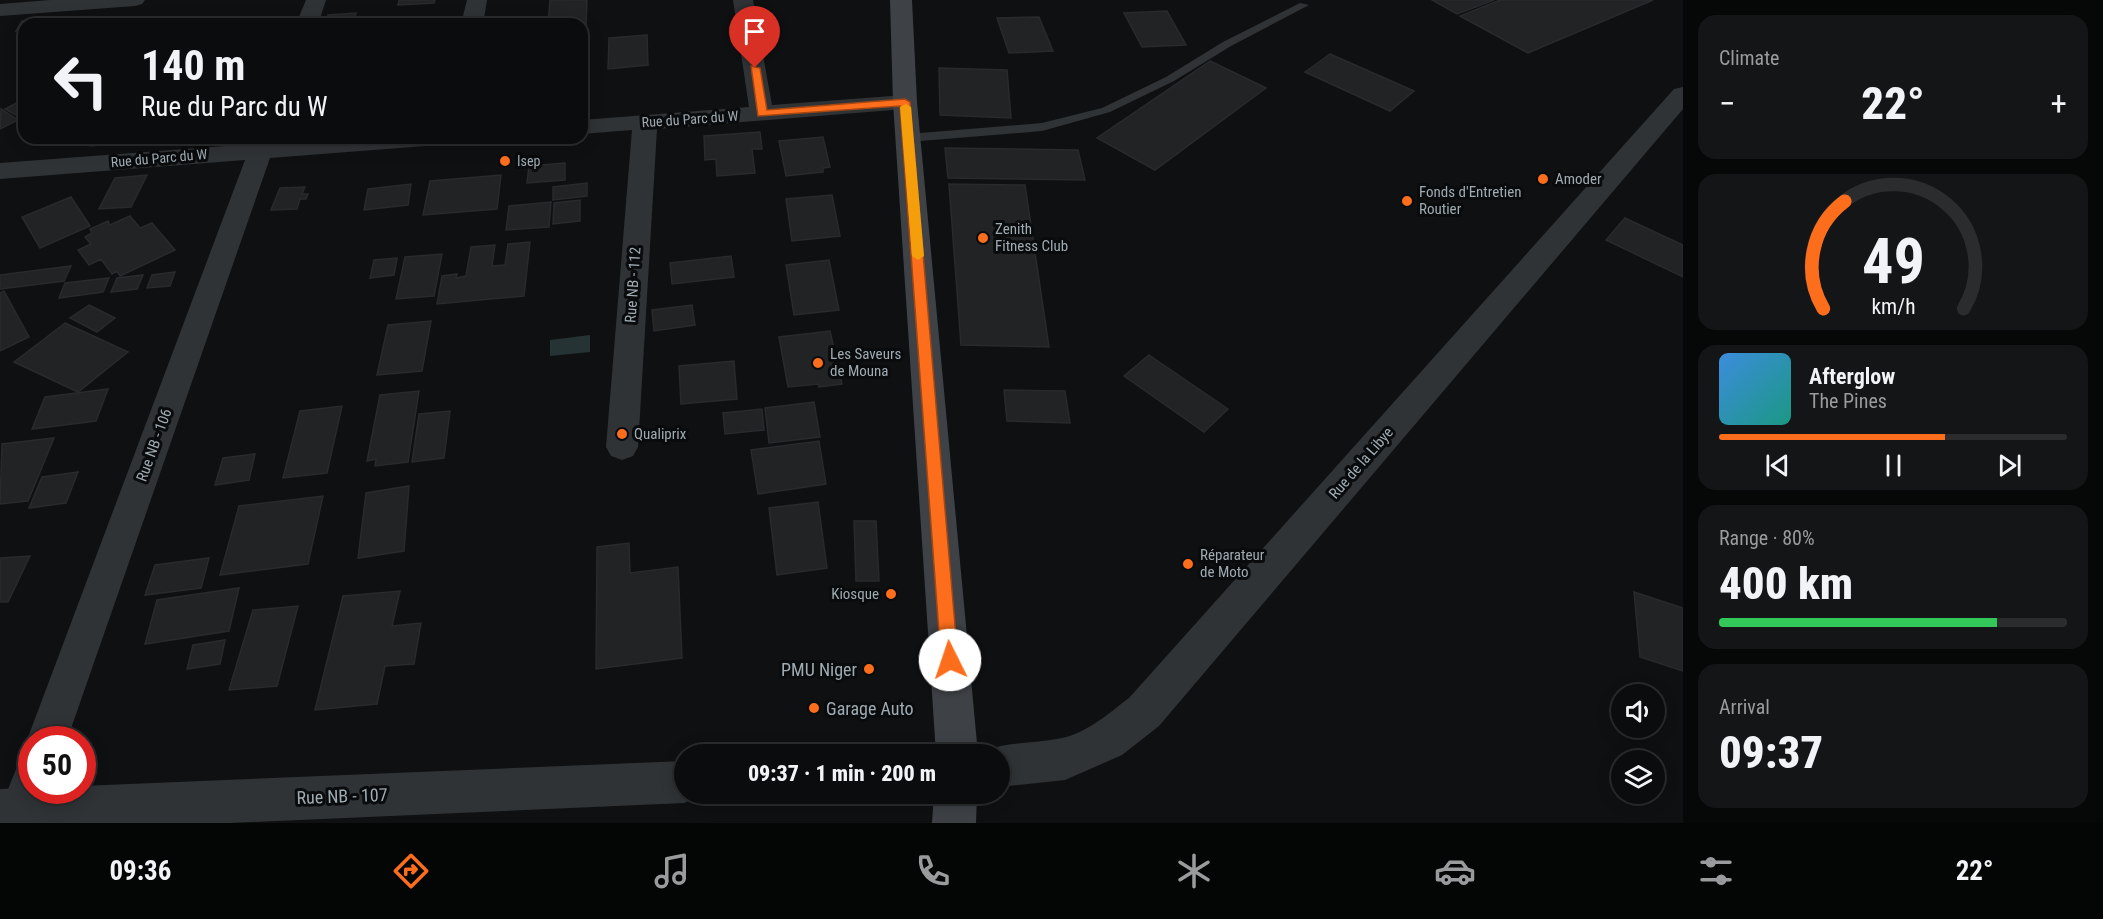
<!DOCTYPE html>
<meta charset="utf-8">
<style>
:root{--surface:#0b0c0d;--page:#141516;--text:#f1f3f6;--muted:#9a9b9d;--line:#2b2c2e;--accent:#fc6d1c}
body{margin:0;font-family:"Roboto Condensed",sans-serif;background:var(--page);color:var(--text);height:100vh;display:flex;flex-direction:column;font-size:22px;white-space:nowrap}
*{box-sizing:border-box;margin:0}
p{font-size:20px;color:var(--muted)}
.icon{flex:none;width:33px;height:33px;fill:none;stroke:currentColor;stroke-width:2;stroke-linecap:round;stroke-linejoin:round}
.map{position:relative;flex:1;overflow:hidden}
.side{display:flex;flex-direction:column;gap:15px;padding:15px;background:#060707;width:420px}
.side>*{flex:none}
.hud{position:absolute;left:18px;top:18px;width:570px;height:126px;border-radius:18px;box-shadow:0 3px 15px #0003,0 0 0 2px var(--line);background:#0b0c0d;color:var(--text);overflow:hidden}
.buttons{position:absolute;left:1611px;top:684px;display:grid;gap:12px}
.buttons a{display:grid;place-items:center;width:54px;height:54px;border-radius:50%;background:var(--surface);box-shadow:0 3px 15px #0003,0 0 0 2px var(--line);font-size:30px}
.speed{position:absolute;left:18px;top:726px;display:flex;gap:12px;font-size:30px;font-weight:700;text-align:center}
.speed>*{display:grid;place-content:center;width:78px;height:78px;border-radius:50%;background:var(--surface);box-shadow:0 3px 15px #0003,0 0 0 2px var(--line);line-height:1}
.speed .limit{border:9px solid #d22;background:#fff;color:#111}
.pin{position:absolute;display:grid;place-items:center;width:51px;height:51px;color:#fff;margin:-62px -26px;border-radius:50% 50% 50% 0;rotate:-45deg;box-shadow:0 0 6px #0007}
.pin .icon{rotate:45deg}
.me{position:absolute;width:66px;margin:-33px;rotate:356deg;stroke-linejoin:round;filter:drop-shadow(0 0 4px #0008)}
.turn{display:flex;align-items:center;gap:21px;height:126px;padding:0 24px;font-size:27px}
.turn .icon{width:78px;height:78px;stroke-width:2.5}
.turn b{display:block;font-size:42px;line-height:51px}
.big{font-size:45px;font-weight:800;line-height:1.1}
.side .widget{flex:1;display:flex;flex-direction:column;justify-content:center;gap:9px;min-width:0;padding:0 21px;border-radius:18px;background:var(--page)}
.side .dial{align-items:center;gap:0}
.dial svg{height:156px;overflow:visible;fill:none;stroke:var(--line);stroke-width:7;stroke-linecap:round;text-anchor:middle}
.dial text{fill:var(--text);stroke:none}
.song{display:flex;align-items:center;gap:18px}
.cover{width:72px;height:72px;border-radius:9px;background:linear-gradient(135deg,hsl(210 70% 55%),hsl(170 70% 35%))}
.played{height:6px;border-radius:3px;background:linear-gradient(90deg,var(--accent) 65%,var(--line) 65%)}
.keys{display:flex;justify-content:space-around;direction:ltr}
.heat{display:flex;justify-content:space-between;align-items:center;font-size:33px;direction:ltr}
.charge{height:9px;border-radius:4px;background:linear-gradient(90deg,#34c759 80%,var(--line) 0)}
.trip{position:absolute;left:674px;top:744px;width:336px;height:60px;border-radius:30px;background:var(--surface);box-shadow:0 3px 15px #0003,0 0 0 2px var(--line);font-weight:800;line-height:60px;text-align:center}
.tabs{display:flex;height:96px;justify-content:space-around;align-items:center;background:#040505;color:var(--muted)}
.tabs .icon{width:42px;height:42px}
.tabs .current{color:var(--accent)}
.tabs b{font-size:27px;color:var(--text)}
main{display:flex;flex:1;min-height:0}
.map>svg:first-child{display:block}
.water{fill:#253335}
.building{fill:#222325;stroke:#292a2d;stroke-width:1.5}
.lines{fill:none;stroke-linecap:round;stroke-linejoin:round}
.service{fill:#303336;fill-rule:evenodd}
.minor{fill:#303336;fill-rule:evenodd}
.tertiary{fill:#303336;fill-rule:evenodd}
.secondary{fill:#3e4246;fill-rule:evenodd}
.route{fill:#fc6d1c;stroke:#a44712;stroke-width:1.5}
.slow{fill:#f59e0b}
.poi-dot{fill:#fc6d1c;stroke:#0a0b0c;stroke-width:2}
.labels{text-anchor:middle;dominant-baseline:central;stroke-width:6;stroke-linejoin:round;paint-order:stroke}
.far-street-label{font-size:14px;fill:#9fabb3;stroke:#0a0b0c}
.far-poi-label{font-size:14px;fill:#9fabb3;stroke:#0a0b0c;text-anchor:start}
.poi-label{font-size:15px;fill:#9fabb3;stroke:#0a0b0c;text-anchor:start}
.street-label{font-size:15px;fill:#9fabb3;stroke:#0a0b0c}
.near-poi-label{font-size:18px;fill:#9fabb3;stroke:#0a0b0c;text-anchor:end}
.near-street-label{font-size:18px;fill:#9fabb3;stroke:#0a0b0c}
</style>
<main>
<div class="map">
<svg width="1683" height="823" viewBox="0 0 1683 823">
<rect width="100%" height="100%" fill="#0f1011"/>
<path class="water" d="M590,335V352L550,356V340Z"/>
<g class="building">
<path d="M399,0H435L434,3L398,5Z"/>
<path d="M550,0H587L586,27H582V24H548Z"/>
<path d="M1432,0H1494L1457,14Z"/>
<path d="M1500,0H1653L1528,53L1460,16Z"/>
<path d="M1167,11L1186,45L1142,47L1124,13Z"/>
<path d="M356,13L353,24H325L328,15Z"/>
<path d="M1039,17L1053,51L1009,53L997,18Z"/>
<path d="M58,19L55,24H24V30L16,31L22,21Z"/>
<path d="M428,20V24H385Z"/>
<path d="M647,35L648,65L608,69L609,38Z"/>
<path d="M1330,54L1414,91L1390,111L1305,72Z"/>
<path d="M1210,61L1266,88L1155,170L1097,138Z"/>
<path d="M939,68L1007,70L1011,118L940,115Z"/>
<path d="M24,99L23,119L5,109Z"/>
<path d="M1,109L18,120L0,129Z"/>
<path d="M760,132L762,149H752L755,173L717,176L716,159L705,160L704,136Z"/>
<path d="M823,137L830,167L823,168V172L786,176L779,141Z"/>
<path d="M94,138H120L118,144L90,146Z"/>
<path d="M945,148L1078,150L1085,180L948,178Z"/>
<path d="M565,163V180L527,183L529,166Z"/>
<path d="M147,175L131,207L99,209L115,178Z"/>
<path d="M501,175L497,209L423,215L430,181Z"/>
<path d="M587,183V196L553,200V187Z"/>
<path d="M411,184L408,205L364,210L368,189Z"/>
<path d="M949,184L1025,185L1049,347L961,345Z"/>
<path d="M305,187L302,194H308L306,199H300L297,209L271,210L280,188Z"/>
<path d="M832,195L840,236L792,241L786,199Z"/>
<path d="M71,197L90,226L40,248L22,217Z"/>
<path d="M580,200V221L553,224L554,203Z"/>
<path d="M551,202L549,227L506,230L509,206Z"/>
<path d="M130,216L140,228L152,223L175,250L120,276L117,271L112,274L101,259L89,265L78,250L91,244L85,237L92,233L90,229L108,221L110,225Z"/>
<path d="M1625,218L1683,245V277L1606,240Z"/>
<path d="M530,242L524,296L437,304L442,276L457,274L456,278L466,276L471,247L495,245L492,266L505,265L508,244Z"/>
<path d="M442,254L434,296L396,299L405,257Z"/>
<path d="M731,256L734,277L672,284L670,263Z"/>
<path d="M397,258L394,275L370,278L374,260Z"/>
<path d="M829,260L839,310L794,315L786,265Z"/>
<path d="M71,266L64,281L0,289V275Z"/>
<path d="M175,272L170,286L147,288L152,275Z"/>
<path d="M143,275L137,289L111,292L117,278Z"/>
<path d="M109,278L103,292L59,298L65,283Z"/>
<path d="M4,291L29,337L0,351V293Z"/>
<path d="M89,305L115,318L97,332L70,318Z"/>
<path d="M692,305L695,325L654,331L652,310Z"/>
<path d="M431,321L422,371L377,375L388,325Z"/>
<path d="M65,323L128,352L78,392L14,362Z"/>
<path d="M830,331L842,384L819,387L818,384L788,387L779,337Z"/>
<path d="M1149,355L1228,409L1204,432L1124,376Z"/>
<path d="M734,361L737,399L681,404L679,366Z"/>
<path d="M108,389L96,421L32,429L45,397Z"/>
<path d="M1004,390L1065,391L1070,423L1007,421Z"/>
<path d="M419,391L408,462L375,466L376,459L367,461L380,395Z"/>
<path d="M814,402L820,437L769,443L765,408Z"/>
<path d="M342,406L327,473L283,478L300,411Z"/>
<path d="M762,409L764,430L725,434L723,413Z"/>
<path d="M450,411L444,458L412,462L419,414Z"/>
<path d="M54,438L28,501L0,504L2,444Z"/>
<path d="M819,441L826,484L758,494L751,450Z"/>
<path d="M255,454L249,480L215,485L223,458Z"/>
<path d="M78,472L66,503L29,508L42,477Z"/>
<path d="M409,486L404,551L358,558L366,493Z"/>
<path d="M323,496L308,564L220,575L239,506Z"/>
<path d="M818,502L827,568L777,575L769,508Z"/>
<path d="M854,521H876L879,581H856Z"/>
<path d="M629,543L630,573L678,567L682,658L596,669L597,547Z"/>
<path d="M30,556L8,602H0V558Z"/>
<path d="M209,558L201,588L145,595L155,565Z"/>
<path d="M239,588L229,631L145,644L157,600Z"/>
<path d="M400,591L392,626L421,623L414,664L385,666L377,704L315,710L343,596Z"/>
<path d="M1634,592L1683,608V671L1640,657Z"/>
<path d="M298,606L277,686L229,690L253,610Z"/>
<path d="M225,640L220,664L187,669L193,645Z"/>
</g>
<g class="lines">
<path class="service" d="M1300,3L1309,5L1231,46L1174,81L1110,112L1042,131L908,142L902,138L908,134L1042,123L1102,108L1166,77L1223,42Z"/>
<g class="minor">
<path d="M50,0H145L142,4L135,6L0,16V4Z"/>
<path d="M306,0H326L318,24H296Z"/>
<path d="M467,0H487L483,24H461Z"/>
<path d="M733,0H753L772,105L905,95L913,97L917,102L913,107L905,109L657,129L638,447L633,456L622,460L611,456L606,447L632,130L582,134V120L749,107Z"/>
<path d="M253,138H277L276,142L326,138H437L434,143L425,146L270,158L67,740H32V751L27,740L245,160L0,179V163L251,144Z"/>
<path d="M32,762V790H49L36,823H6L0,809L17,767Z"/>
</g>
<g class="tertiary">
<path d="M1683,87V109L1159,726L1122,755L1065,780L999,787V754H982L984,751C1009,741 1036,744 1062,738C1087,733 1109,713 1129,698L1674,89Z"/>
<path d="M684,761V794H701L699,797L684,803L230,823H0V789L32,788V790H82V786Z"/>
</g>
<g class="secondary">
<path d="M890,0H912L917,102L978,754H936L893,102Z"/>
<path d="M934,794H977L976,823H932Z"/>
</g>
</g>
<path class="route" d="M751,66L760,68L767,110L905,99L910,102L958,660L955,665L950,667L944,665L941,660L900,106L758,116Z"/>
<path class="slow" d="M906,104L911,107L924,256L918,260L912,256L900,107Z"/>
<g class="poi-dot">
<circle cx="505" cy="161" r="6"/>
<circle cx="1543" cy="179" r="6"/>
<circle cx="1407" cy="201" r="6"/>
<circle cx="983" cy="238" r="6"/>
<circle cx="818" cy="363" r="6"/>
<circle cx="622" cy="434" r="6"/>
<circle cx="1188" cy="564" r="6"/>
<circle cx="891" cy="594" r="6"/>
<circle cx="869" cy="669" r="6"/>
<circle cx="814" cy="708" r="6"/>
</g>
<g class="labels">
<g class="far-street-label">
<text transform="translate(690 119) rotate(-4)">Rue du Parc du W</text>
<text transform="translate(159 158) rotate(-5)">Rue du Parc du W</text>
</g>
<g class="far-poi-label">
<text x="517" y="161">Isep</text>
</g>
<g class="poi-label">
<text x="1555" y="179">Amoder</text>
<text x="1419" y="192">Fonds d'Entretien<tspan x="1419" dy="17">Routier</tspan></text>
<text x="995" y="229">Zenith<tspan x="995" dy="17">Fitness Club</tspan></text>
<text x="830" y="354">Les Saveurs<tspan x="830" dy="17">de Mouna</tspan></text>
<text x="634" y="434">Qualiprix</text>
<text x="1200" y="555">Réparateur<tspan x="1200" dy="17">de Moto</tspan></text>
<text x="879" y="594" text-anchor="end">Kiosque</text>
</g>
<g class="street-label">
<text transform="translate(633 285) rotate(-86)">Rue NB - 112</text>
<text transform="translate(154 445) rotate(-70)">Rue NB - 106</text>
<text transform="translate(1361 463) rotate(-49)">Rue de la Libye</text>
</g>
<g class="near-poi-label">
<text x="857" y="669">PMU Niger</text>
<text x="826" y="708" text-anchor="start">Garage Auto</text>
</g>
<g class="near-street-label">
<text transform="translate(342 796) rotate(-2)">Rue NB - 107</text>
</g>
</g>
</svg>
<div class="buttons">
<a><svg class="icon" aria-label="sound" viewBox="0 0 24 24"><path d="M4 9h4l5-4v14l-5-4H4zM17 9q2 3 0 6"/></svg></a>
<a><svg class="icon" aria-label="layers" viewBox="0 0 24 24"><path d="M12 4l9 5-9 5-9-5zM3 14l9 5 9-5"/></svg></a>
</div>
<div class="speed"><div class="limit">50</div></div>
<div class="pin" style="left:755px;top:68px;background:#d93025"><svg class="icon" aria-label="arrive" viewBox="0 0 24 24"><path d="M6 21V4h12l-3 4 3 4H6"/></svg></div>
<svg class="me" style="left:950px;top:660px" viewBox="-20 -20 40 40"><circle r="19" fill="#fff"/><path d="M0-13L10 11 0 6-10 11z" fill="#fc6d1c"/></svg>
<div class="trip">09:37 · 1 min · 200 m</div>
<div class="hud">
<div class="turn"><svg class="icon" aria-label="left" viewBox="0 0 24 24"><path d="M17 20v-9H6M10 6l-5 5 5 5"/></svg><div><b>140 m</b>Rue du Parc du W</div></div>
</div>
</div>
<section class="side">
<div class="widget"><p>Climate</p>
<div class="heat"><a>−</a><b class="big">22°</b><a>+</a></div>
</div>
<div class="widget dial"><svg viewBox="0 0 100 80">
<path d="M14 69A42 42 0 1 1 86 69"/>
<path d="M14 69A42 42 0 0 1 25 14" stroke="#fc6d1c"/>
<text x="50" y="56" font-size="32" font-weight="700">49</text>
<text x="50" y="72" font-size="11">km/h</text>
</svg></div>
<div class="widget">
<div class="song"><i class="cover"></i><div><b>Afterglow</b><p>The Pines</p></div></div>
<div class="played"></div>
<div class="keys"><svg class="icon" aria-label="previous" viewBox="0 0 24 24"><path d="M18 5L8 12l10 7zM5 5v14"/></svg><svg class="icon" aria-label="pause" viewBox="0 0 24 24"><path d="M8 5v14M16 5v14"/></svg><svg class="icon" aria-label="next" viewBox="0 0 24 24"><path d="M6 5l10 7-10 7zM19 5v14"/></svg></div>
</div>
<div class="widget"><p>Range · 80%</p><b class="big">400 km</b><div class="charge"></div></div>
<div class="widget"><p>Arrival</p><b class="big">09:37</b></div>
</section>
</main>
<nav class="tabs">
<b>09:36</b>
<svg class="icon current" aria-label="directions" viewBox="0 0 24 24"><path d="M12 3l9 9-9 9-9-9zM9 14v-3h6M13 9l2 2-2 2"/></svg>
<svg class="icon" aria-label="music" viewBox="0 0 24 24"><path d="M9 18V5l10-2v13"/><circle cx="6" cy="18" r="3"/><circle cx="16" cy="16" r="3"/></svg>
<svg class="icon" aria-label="phone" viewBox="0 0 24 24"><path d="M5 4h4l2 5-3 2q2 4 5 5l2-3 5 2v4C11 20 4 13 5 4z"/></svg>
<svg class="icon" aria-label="climate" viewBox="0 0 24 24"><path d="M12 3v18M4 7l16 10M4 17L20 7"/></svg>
<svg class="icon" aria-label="car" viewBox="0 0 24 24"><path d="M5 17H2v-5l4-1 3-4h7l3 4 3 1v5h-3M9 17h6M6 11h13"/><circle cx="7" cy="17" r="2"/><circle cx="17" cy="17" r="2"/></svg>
<svg class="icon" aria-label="filters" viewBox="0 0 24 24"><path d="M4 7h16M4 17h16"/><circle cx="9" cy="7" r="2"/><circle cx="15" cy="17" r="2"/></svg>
<b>22°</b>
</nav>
